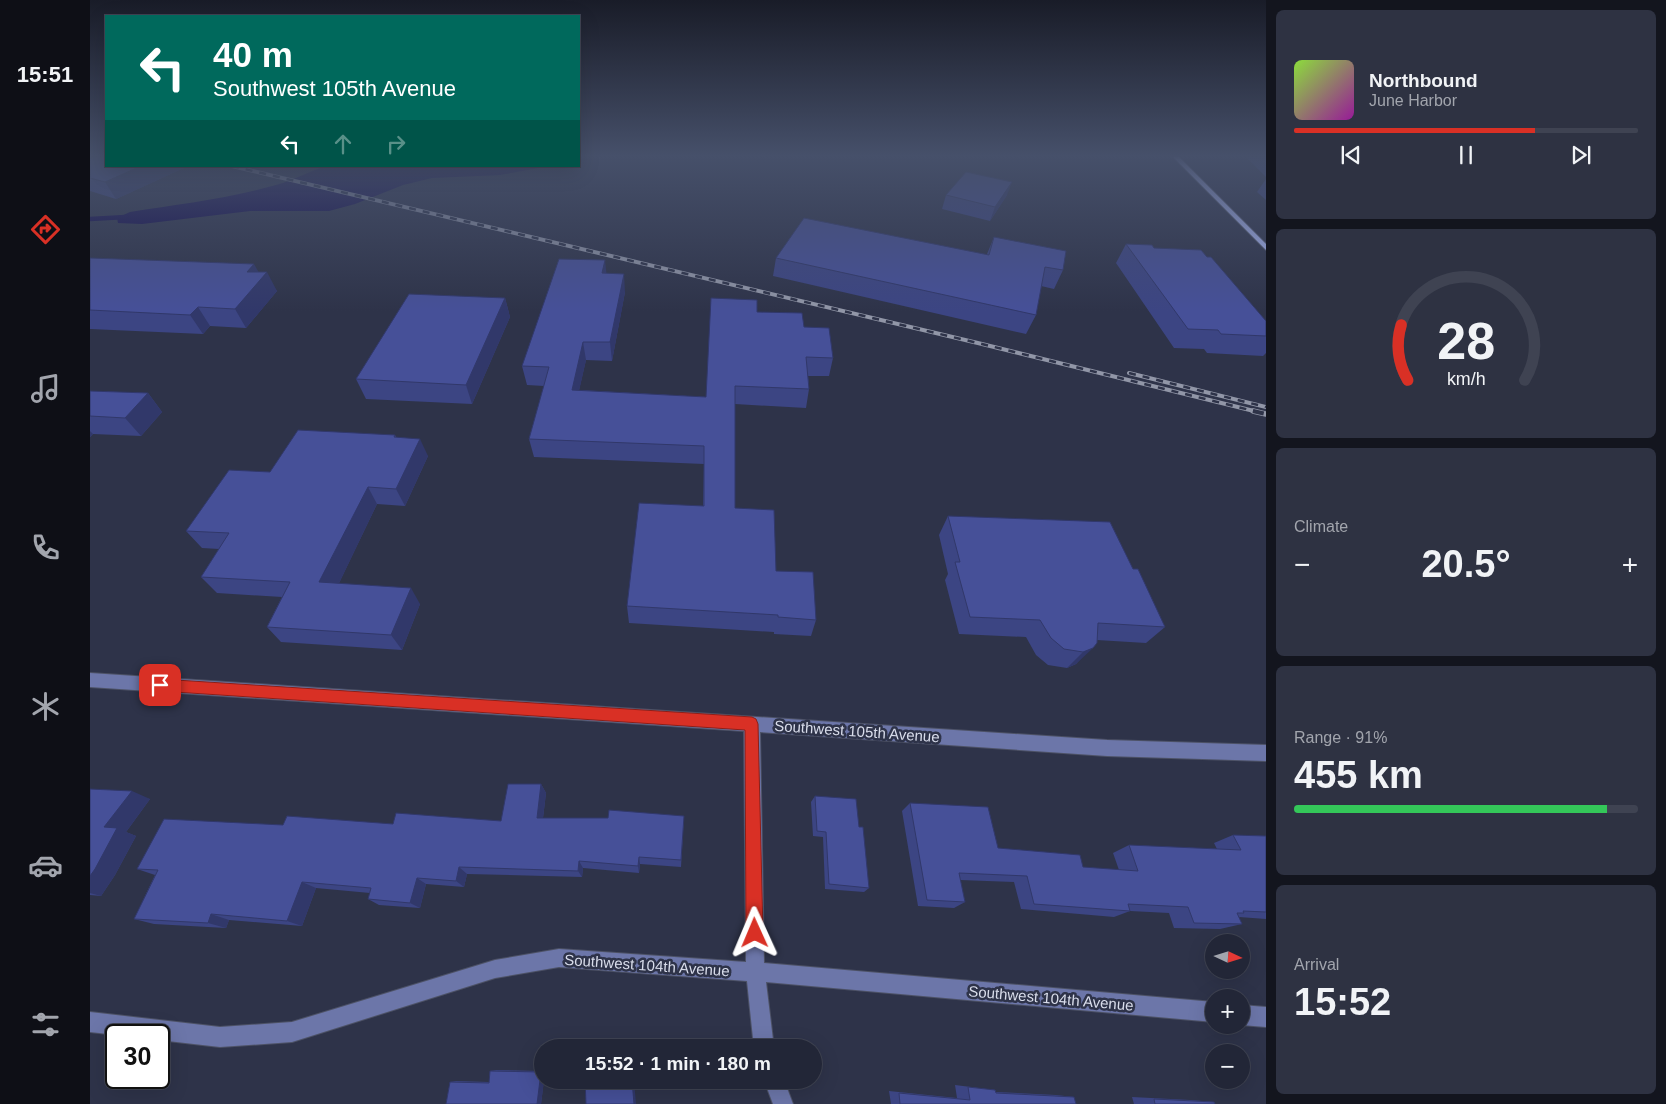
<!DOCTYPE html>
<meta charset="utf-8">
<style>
:root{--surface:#222637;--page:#2e3242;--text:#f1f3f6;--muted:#a2a5ad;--line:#3f4352;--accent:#d93025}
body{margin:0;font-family:Arial,sans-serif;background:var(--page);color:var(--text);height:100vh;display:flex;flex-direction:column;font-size:19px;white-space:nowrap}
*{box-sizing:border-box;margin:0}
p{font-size:16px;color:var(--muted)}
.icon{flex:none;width:28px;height:28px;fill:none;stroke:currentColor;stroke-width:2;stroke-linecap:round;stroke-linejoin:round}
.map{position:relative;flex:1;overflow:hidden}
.sheet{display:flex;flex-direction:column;gap:10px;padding:10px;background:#13151e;width:400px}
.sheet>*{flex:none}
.hud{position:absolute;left:15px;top:15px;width:475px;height:152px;border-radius:0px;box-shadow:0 5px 20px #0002,0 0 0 1px var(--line);background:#00695c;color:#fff;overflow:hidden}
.needle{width:32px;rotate:94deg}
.fabs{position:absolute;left:1115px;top:934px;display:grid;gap:10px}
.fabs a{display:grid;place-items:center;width:45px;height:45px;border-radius:50%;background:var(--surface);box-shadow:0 5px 20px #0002,0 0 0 1px var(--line);font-size:25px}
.speed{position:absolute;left:15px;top:1024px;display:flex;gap:10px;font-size:25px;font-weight:700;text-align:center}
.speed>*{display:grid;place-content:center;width:65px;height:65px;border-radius:50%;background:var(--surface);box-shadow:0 5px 20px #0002,0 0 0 1px var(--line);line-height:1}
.speed .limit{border:2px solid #111;border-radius:8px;background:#fff;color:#111}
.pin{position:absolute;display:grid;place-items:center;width:42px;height:42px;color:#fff;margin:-21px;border-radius:10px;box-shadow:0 2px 8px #0006}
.me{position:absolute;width:55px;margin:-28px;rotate:359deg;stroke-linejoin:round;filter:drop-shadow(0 0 4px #0008)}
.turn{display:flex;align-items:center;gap:18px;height:105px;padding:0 25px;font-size:22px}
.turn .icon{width:65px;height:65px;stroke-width:2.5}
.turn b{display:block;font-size:35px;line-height:42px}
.lanes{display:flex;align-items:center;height:48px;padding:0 25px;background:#0003;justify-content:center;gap:25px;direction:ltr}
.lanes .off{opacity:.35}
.big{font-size:38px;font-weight:700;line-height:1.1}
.sheet .card{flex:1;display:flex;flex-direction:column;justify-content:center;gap:8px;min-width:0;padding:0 18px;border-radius:8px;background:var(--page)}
.sheet .dial{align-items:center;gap:0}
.dial svg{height:130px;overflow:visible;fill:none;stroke:var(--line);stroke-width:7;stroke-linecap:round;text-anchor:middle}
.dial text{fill:var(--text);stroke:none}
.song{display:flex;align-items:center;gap:15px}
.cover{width:60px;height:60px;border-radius:8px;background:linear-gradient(135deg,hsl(90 70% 55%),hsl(300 70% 35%))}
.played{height:5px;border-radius:2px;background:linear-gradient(90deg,var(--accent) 70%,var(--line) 70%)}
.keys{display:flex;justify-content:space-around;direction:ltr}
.heat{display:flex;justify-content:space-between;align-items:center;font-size:28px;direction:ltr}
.charge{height:8px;border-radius:4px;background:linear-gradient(90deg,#34c759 91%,var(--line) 0)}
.trip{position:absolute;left:444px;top:1039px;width:288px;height:50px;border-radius:25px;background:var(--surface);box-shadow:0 5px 20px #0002,0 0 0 1px var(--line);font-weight:700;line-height:50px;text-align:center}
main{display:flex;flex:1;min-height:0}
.tab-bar{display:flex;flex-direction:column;width:90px;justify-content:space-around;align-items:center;background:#0e0f16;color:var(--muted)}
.tab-bar .icon{width:35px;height:35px}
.tab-bar .active{color:var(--accent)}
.tab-bar b{font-size:22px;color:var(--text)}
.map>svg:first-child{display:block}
.water{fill:#0f074c}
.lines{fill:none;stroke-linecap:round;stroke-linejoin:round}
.stream{stroke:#0f074c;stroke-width:4.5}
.minor-casing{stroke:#4d5266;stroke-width:2}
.major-casing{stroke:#4d5266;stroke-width:2}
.minor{fill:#6c76a9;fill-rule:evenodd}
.major{fill:#adbbf9;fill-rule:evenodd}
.rail-far1-casing{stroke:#9196a7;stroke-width:4}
.rail-casing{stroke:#9196a7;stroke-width:5.5}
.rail-far1{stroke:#2e3349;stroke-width:2.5;stroke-dasharray:7;stroke-linecap:butt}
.rail{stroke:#2e3349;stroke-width:4;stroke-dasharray:11;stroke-linecap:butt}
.wall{fill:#3c4583}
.shaded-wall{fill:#31386a}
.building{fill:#465098;stroke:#31386a}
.route{fill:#d93025;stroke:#8d1f18}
.labels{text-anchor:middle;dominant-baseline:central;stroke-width:5;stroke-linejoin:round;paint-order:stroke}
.near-street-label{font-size:15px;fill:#d9ddeb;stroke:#2e3349}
</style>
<main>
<nav class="tab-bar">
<b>15:51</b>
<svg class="icon active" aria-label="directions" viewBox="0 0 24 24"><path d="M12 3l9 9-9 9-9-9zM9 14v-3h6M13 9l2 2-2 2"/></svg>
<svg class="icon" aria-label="music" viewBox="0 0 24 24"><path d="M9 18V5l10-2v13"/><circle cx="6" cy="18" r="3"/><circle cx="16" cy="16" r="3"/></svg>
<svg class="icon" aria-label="phone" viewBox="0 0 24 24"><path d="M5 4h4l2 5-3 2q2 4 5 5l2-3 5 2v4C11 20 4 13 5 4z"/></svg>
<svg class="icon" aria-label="climate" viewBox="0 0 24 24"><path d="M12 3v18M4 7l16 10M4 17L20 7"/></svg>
<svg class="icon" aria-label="car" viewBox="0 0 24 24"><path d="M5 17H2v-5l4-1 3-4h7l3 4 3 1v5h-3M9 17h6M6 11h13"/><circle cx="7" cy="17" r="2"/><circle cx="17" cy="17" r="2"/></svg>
<svg class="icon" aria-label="filters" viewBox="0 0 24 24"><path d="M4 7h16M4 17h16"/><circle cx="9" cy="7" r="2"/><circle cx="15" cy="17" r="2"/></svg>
</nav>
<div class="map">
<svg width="1176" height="1104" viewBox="0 0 1176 1104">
<rect width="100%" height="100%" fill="#2e3349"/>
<path class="water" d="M236,166H460L410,175L342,178L313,185L265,204L239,211H160L52,224L28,223L27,218L40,212C91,204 143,198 193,183C207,178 221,171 236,166Z"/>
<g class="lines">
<path class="stream" d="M0,219L36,217"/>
<defs>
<g id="minor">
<path d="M0,673L1017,740L1176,745V761L1017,756L670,732L674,963L1124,1002V1022L676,982L684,1048H664L657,981L469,967L405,978L202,1042L130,1047L69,1040V1035H27L0,1032V1012L130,1027L202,1022L405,960L469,949L656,962L654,731L0,687Z"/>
<path d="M1151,1005L1176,1007V1027L1151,1025Z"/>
<path d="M674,1080H694L703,1104H683Z"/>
</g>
<path id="major" d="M1083,157H1089L1176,244V250Z"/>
</defs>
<use href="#minor" class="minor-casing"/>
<use href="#major" class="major-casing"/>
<use href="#minor" class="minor"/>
<use href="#major" class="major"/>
<defs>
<g id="rail-far1">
<path d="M142,166L892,344L1168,412"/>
<path d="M1039,373L1176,407"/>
</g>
<path id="rail" d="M1163,411L1176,414"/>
</defs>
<use href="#rail-far1" class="rail-far1-casing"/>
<use href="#rail" class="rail-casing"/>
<use href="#rail-far1" class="rail-far1"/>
<use href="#rail" class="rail"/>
</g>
<g class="wall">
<path d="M0,157L16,166H98L26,199L0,191Z"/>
<path d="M1160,157H1176V177L1158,159Z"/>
<path d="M1176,179V200L1167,192Z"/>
<path d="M856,195H917L900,221L852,209Z"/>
<path d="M904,237L973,270L964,289L951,286L946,315L936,334L683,276L686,258L897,254Z"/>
<path d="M1036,244L1064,248L1176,321V353L1173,356L1117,353L1114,349L1084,348L1026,263Z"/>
<path d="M0,258L168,272L187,291L156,328L120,326L113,334L0,329Z"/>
<path d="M516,273L535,292L522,361L496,360L489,390L616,397L667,312L714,327L743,358L739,376H718L719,389L716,408L645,404V508L686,571L726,620L721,636L684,634V632L539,623L537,606L613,506L614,464L444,457L439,439L454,386L437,385L432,366Z"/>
<path d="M415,298L420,317L382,404L276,399L266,379Z"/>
<path d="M0,391L58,393L72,412L51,436L3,434L0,437Z"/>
<path d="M305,435L306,437L338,456L315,506L287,504L249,583L330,604L312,650L191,642L177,627L192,597L127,593L111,577L129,549L112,548L96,531L180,472Z"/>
<path d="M858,516L1043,569L1075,627L1056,643L1007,640L986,664L977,668L958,665L946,655L936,637L869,634L855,580L858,574L849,535Z"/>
<path d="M451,784L456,793L453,818H518L594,816L591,867L550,864L549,873L493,868L492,877L377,874L374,887L336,884L330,908L289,905L278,899L280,893L226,888L212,926L139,920L136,928L64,924L44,919L65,875L47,869L193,825L303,824L411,821Z"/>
<path d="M0,789L60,799L36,832L46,836L25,875L11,896L0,895Z"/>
<path d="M725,796L769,827L779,888L774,892L735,889L733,837L723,836L721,802Z"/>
<path d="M820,803L908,848L993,867L1029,870L1023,853L1039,845L1127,849L1124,843L1143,835L1176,836V919L1149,917L1152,924L1130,929L1084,928L1079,913L1040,911L1024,917L931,909L924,882L870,880L875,902L864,908L828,906L812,811Z"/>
<path d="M406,1070L452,1071V1080H454L451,1104H356L360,1082L366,1081L399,1082L400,1071Z"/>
<path d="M865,1085L905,1090L906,1092L966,1095L984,1097L986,1104H801L799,1091L867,1098Z"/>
<path d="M1042,1097L1100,1100L1124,1102L1125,1104H1044Z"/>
</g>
<g class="shaded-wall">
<path d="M51,166H98L26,199L15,182Z"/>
<path d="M922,182L917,195L900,221L905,207Z"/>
<path d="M515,260L517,278L512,273Z"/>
<path d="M164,264L172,278L177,272L187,291L156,328L145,309L157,272Z"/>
<path d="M534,274L535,292L522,361L520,342Z"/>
<path d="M415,298L420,317L382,404L376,385Z"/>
<path d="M108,307L120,326L113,334L100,315Z"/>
<path d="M493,342L496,360L485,409L482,390Z"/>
<path d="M58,393L72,412L51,436L35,418Z"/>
<path d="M0,431L3,434L0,437Z"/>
<path d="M330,439L338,456L315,506L306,489Z"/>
<path d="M278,487L287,504L242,598L229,582Z"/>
<path d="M321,588L330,604L312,650L301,635Z"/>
<path d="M1003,648L986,664L977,668L993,652Z"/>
<path d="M451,784L456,793L452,826L447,818Z"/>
<path d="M42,791L60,799L36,832L46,836L25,875L11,896L0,893V876L14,827Z"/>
<path d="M549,857L550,864L549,873L548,866Z"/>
<path d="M489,861L493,868L492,877L488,871Z"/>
<path d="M369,867L377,874L374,887L366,881Z"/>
<path d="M327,878L336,884L330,908L320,903Z"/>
<path d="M212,882L226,888L212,926L197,921Z"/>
<path d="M121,914L139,920L136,928L118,923Z"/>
<path d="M451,1072H452V1080H454L451,1104H447Z"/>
<path d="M542,1080H544L546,1104H544Z"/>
</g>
<g class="building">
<path d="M0,157H16V166H51L15,182L0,178Z"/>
<path d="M876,172L922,182L905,207L856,195Z"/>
<path d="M714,218L899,255L904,237L976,251L973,270L955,267L946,315L686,258Z"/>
<path d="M1036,244L1062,245L1064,248L1111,250L1117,257H1121L1176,321V336L1131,334L1128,330L1098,329Z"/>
<path d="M0,258L164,264L157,272H177L145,309L108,307L100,315L0,310Z"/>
<path d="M469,259L515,260L512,273L534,274L520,342H493L482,390L616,397L621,298L667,300V312L712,313L714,327L739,328L743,358L716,357L719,389L645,386V508L684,510L686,571L723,572L726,620L688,617V615L537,606L549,503L614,506V446L439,439L459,367L432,366Z"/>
<path d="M319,294L415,298L376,385L266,379Z"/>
<path d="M0,391L58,393L35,418L0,416Z"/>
<path d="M208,430L305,435L304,437L330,439L306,489L278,487L229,582L321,588L301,635L177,627L200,582L111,577L139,533L96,531L139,470L180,472Z"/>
<path d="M858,516L1020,522L1043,569H1048L1075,627L1008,623L1007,643L1003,648L993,652L974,649L961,638L950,620L880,617L865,562H870Z"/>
<path d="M418,784H451L447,818H518L519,810L594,816L591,860L549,857L548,866L489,861L488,871L369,867L366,881L327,878L320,903L278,899L281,888L212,882L197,921L121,914L118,923L44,919L68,870L47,869L74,819L193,825L197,816L303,824L306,813L411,821Z"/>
<path d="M0,789L42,791L14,827L27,828L5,869L0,876Z"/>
<path d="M725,796L766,799L769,827H773L779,888L739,884L736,832L727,831Z"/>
<path d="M820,803L898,807L908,848L990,855L993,867L1048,871L1039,845L1151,850L1143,835L1176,836V912L1153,911L1154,913H1147L1152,924L1104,923L1098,907L1038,904L1040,911L944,904L937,876L869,873L875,902L837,900Z"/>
<path d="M400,1071L451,1072L447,1104H356L360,1082L399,1083Z"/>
<path d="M495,1080H542L544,1104H496Z"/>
<path d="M878,1087L905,1090L906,1093L984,1097L986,1104H810L809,1093L880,1100Z"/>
<path d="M1064,1099L1124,1102L1125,1104H1065Z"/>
</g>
<linearGradient id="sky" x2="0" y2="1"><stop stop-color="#191c28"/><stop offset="0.5" stop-color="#46506a"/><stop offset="1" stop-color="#46506a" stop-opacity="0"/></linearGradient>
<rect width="1176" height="311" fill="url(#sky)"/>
<path class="route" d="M70,679L662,717L666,719L668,724L673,933L671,939L665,942L659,939L656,933L655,730L70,691L65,689L63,685L65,680Z"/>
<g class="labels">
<g class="near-street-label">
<text transform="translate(767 731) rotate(4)">Southwest 105th Avenue</text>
<text transform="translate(557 965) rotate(4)">Southwest 104th Avenue</text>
<text transform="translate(961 998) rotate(5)">Southwest 104th Avenue</text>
</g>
</g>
</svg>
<div class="fabs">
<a><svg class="needle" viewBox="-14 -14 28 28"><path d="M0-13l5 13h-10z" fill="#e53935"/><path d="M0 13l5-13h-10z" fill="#a2a5ad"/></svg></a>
<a>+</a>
<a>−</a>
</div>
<div class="speed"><div class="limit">30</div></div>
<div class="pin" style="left:70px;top:685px;background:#d93025"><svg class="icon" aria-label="arrive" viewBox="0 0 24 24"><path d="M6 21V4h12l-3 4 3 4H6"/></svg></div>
<svg class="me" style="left:665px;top:933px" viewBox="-20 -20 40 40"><path d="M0-17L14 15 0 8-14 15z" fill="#d93025" stroke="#fff" stroke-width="4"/></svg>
<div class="trip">15:52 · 1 min · 180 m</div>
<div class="hud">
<div class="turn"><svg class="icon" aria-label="left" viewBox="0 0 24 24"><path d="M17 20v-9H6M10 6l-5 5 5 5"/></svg><div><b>40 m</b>Southwest 105th Avenue</div></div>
<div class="lanes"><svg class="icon" aria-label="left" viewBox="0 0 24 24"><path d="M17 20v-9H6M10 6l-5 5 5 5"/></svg><svg class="icon off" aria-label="ahead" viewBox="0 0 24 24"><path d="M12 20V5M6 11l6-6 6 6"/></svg><svg class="icon off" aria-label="right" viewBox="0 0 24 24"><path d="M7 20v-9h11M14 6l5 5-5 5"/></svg></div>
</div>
</div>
<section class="sheet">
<div class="card">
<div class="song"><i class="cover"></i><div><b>Northbound</b><p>June Harbor</p></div></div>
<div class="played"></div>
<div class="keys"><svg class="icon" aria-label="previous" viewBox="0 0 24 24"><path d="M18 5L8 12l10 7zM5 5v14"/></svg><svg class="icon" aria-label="pause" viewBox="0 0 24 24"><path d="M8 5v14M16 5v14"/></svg><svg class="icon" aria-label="next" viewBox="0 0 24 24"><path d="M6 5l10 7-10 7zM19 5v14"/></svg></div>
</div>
<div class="card dial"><svg viewBox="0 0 100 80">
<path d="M14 69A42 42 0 1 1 86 69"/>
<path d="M14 69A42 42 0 0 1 10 35" stroke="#d93025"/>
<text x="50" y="56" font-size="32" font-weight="700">28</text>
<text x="50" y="72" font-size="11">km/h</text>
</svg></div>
<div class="card"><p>Climate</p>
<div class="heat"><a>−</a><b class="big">20.5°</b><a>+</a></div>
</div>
<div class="card"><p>Range · 91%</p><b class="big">455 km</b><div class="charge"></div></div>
<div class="card"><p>Arrival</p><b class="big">15:52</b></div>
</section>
</main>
